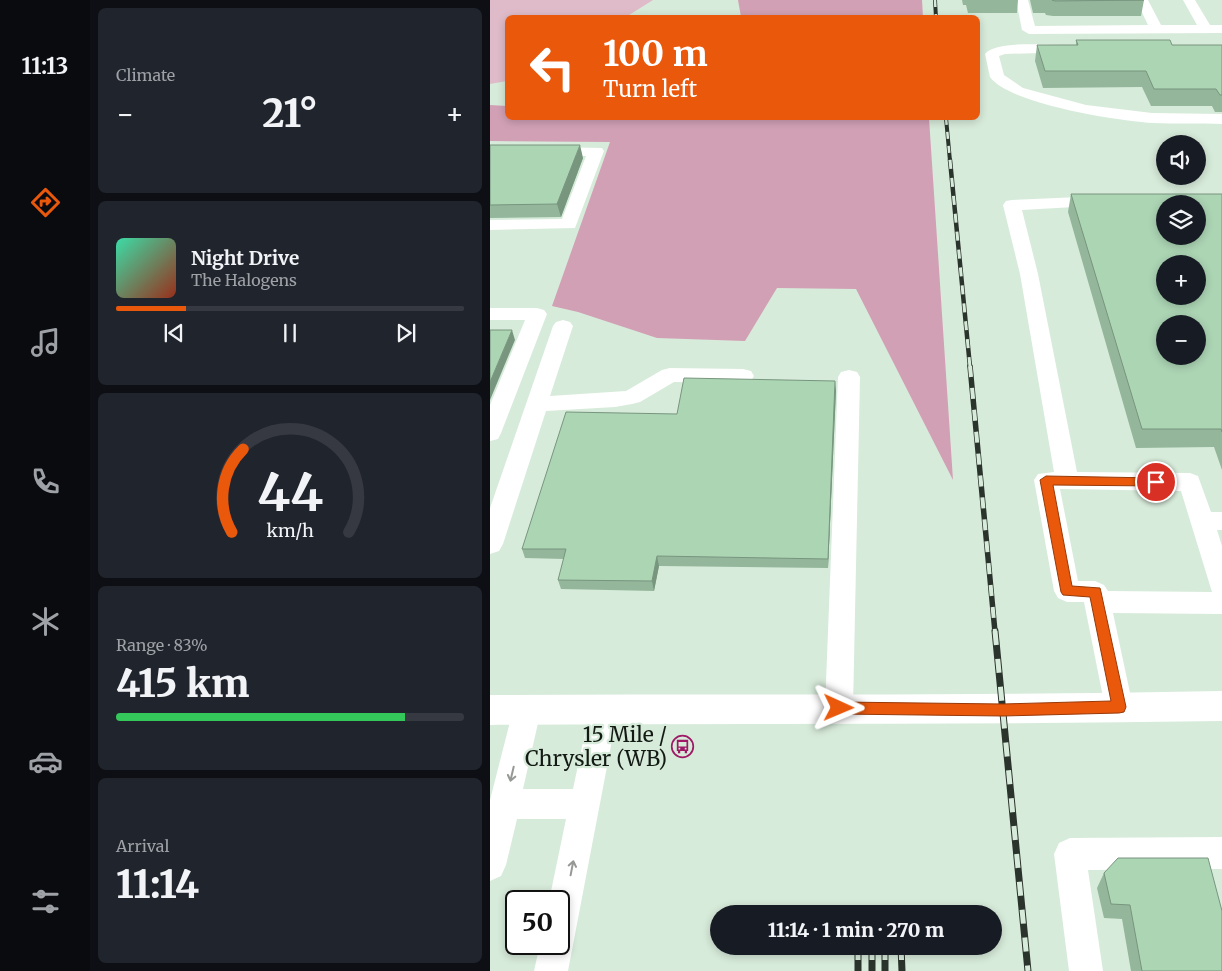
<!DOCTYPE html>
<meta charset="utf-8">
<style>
:root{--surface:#171b24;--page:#20242c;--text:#f1f3f6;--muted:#9ea1a6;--line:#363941;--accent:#ea580c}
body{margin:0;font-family:Merriweather,serif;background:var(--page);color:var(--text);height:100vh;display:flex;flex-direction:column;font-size:19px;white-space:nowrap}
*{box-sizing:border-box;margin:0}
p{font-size:16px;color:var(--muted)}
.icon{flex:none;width:28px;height:28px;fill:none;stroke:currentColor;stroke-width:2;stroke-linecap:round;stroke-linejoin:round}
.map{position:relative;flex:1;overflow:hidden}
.drawer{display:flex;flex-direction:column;gap:8px;padding:8px;background:#0d0f14;width:400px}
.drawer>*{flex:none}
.top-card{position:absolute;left:15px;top:15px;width:475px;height:105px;border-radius:8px;box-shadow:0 2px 8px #0003;background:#ea580c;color:#fff;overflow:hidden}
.buttons{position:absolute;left:666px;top:135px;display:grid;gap:10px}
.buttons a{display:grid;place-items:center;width:50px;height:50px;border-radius:50%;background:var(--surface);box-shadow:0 2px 8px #0003;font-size:25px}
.speed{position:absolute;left:15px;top:890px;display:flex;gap:10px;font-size:25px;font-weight:700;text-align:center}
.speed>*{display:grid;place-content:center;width:65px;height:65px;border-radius:50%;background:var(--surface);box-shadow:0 2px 8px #0003;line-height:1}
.speed .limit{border:2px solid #111;border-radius:8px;background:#fff;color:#111}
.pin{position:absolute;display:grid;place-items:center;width:42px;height:42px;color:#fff;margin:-21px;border:2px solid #fff;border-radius:50%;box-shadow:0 1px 5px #0007}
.me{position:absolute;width:55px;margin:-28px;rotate:91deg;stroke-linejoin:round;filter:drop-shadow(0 0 4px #0008)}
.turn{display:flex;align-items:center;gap:18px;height:105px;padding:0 15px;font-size:22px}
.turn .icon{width:65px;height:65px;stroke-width:2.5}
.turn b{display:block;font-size:35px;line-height:42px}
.big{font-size:38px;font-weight:800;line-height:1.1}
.drawer .card{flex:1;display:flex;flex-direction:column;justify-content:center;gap:8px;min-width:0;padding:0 18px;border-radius:8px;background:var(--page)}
.drawer .dial{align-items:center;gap:0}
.dial svg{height:130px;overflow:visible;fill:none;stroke:var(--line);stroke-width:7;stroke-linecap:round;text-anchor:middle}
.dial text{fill:var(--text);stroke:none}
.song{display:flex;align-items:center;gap:15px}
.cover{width:60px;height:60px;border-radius:8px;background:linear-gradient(135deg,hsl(160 70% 55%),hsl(10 70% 35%))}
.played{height:5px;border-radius:2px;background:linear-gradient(90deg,var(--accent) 20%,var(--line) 20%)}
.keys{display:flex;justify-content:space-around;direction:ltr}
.heat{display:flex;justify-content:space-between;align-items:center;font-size:28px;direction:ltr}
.charge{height:8px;border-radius:4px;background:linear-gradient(90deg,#34c759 83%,var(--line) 0)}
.trip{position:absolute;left:220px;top:905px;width:292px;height:50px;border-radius:25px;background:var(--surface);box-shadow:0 2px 8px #0003;font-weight:800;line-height:50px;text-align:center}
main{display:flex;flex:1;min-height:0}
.dock{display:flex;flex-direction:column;width:90px;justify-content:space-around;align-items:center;background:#090b0e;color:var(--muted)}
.dock .icon{width:35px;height:35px}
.dock .on{color:var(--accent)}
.dock b{font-size:22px;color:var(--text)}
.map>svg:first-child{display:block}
.green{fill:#dfbbc9}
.forest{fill:#d1a0b5}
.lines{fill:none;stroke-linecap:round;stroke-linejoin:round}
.minor{fill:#fff;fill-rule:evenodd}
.major{fill:#fff;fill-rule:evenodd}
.rail-far3-casing{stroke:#2b342c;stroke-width:4}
.rail-far2-casing{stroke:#2b342c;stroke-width:4.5}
.rail-far1-casing{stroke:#2b342c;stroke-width:5.5}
.rail-casing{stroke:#2b342c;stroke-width:7}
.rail-far3{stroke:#d7ebda;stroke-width:2.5;stroke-dasharray:7;stroke-linecap:butt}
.rail-far2{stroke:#d7ebda;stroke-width:3;stroke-dasharray:9;stroke-linecap:butt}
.rail-far1{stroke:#d7ebda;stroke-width:4;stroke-dasharray:11;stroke-linecap:butt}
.rail{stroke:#d7ebda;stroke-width:5;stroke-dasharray:14;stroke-linecap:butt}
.wall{fill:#94b79b}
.shaded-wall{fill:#78957e}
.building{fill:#acd5b4;stroke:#78957e;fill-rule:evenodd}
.oneway{stroke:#959895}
.route{fill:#ea580c;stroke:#983908}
.labels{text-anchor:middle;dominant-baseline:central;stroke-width:4.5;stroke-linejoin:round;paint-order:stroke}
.near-poi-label{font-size:21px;fill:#131a14;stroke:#d7ebda;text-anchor:end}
</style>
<main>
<nav class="dock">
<b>11:13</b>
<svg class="icon on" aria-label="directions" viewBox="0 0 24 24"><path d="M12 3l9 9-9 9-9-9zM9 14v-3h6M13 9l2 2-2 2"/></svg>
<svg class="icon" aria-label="music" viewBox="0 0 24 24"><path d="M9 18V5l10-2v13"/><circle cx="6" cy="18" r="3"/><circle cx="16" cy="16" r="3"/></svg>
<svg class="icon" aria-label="phone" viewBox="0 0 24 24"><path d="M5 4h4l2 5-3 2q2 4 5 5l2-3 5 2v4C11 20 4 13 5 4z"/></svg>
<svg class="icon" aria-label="climate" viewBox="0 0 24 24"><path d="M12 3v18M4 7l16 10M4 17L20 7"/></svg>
<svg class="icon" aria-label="car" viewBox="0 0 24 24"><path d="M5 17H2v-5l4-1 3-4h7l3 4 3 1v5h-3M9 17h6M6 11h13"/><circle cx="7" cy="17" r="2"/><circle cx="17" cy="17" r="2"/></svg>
<svg class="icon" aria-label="filters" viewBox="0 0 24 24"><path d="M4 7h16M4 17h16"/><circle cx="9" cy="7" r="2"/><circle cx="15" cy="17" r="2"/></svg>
</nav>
<section class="drawer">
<div class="card"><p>Climate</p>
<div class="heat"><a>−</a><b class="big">21°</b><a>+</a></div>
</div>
<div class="card">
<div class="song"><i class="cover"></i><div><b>Night Drive</b><p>The Halogens</p></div></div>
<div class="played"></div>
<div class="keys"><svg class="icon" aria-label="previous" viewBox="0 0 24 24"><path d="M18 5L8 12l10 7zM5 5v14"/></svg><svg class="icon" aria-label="pause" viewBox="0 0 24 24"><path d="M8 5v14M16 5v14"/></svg><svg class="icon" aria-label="next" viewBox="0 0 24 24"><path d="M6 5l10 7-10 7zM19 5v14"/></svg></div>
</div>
<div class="card dial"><svg viewBox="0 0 100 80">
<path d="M14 69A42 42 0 1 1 86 69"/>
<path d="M14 69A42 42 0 0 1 21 18" stroke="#ea580c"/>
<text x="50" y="56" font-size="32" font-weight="700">44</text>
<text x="50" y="72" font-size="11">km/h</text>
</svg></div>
<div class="card"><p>Range · 83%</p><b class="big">415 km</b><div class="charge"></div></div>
<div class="card"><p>Arrival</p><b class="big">11:14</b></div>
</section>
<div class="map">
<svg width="732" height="971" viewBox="0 0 732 971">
<rect width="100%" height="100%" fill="#d7ebda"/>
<path class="green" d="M0,0H163L136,17L18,18L17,81L0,84Z"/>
<g class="forest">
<path d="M248,0H432L433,17H251Z"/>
<path d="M0,105L17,106L18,118H439L463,480L366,289L287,288L255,341L167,338L88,312L62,306L120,142L0,141Z"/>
</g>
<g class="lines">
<g class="minor">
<path d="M526,0H538L545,26L658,25L646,0H658L671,25H707L693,0H705L720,25H732V33L539,34L532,30Z"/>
<path d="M578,45L585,49L583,52L515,54L509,56L514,75L533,88L596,105L662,113L732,114V124C709,123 686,124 663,123C629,121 519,104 500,77L495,54C506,40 560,45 578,45Z"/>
<path d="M0,146L112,148L114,151L85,228L0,230V220L72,219L96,156H0Z"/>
<path d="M613,196L619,197L622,201L619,205L532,210L548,274L587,472L700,473L708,476L721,512H732V530H727L732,546V614L623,613L643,707L639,716L629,720L619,716L615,707L594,602H577L568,598L564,591L544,480L548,474L564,472L530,274L513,205L516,201L522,200ZM570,489L691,491L722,592L618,591L614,585L605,581H588Z"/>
<path d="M0,308H47L54,310L57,314L11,433L8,439L0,441V405L35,320H0Z"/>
<path d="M73,320L80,322L83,326L60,396L136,391L172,370L180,368L253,369L261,371L264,376L261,381L253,383L184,382L150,402L142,404L125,407L56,411L13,544L9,551L0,554V508L63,326L66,322Z"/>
<path d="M359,370L367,372L370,377L363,708L359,717L349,721L339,717L335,708L348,377L351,372Z"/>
<path d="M114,696L124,700L128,709L78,971H44L50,944H69V901H59L76,819H27L16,865L11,876L0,881V800L23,710L27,701L37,697L47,701L51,710L33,789H83L100,709L104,700Z"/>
<path d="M732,837V869L598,870L613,971H579L564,854L569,843L580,838Z"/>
</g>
<path class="major" d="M732,691V721C488,725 244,723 0,725V695C244,694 488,696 732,691Z"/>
<defs>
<g id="rail-far3">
<path d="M445,0L446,18"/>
<path d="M456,118L460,161"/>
</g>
<path id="rail-far2" d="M460,160L480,367"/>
<path id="rail-far1" d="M480,366L505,632"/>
<g id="rail">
<path d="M505,631L538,971"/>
<path d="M368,946V971"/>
<path d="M382,946V971"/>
<path d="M395,946V971"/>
<path d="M411,946L412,971"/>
</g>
</defs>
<use href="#rail-far3" class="rail-far3-casing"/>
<use href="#rail-far2" class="rail-far2-casing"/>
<use href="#rail-far1" class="rail-far1-casing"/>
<use href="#rail" class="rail-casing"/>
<use href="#rail-far3" class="rail-far3"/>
<use href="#rail-far2" class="rail-far2"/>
<use href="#rail-far1" class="rail-far1"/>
<use href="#rail" class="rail"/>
</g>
<g class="wall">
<path d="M472,0H528L527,13H478L476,5H473Z"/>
<path d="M540,0H654L651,16H563L556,15L555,13H543Z"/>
<path d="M586,40L682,45H732V112H725L722,106H661L652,87L553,88L545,61L547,45H586Z"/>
<path d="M0,145L93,158L71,217L0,218Z"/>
<path d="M581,194H732V470L724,447L646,448L578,212Z"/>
<path d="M346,390L338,568L169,566L164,591L71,589L68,580L74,559L35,558L32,549L187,414Z"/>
<path d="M614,873L732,971H641L632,919L614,918L607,888Z"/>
</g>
<g class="shaded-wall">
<path d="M90,145L93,158L71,217L67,204Z"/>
<path d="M22,330L25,340L0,400V382Z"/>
<path d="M345,381L346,390L338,568V559Z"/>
<path d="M167,556L169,566L164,591L162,581Z"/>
</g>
<g class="building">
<path d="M562,0H654L565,1Z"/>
<path d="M586,40H680L682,45H732V95H730L726,89H664L656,71H555L547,45H588Z"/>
<path d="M0,145H90L67,204L0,205Z"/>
<path d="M581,194H732V432L731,429H652ZM675,204H708V236H675ZM675,264H708V296H675ZM675,324H708V356H675Z"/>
<path d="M0,330H22L0,382Z"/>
<path d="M194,378L345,381L338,559L167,556L162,581L68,580L76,549H32L76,412L187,414Z"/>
<path d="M628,858H718L732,911V971H652L640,905L621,904L614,873Z"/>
</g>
<defs><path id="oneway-shaft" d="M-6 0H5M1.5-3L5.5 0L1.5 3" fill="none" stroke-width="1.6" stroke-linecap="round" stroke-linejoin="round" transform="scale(1.25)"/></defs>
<g class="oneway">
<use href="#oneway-shaft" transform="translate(22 774) rotate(103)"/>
<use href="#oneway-shaft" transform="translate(82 868) rotate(-79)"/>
</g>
<path class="route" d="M556,476L666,478L672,482L666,486L563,485L582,586L610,588L611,592L636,707L634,712L629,713L513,716L349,714L344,713L342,708L344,704L349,702L513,704L621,701L600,597L573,595L571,592L550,480Z"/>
<defs>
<symbol id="bus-ring" viewBox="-11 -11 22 22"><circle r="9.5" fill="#d7ebda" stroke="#a01967" stroke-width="1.5"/><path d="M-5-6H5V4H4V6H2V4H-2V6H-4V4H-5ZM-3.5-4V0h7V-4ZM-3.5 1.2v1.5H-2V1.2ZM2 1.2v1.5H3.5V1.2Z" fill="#a01967"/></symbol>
</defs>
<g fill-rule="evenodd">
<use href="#bus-ring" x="180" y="734" width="25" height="25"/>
</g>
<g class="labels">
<g class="near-poi-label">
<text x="177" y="734">15 Mile /<tspan x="177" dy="24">Chrysler (WB)</tspan></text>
</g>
</g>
</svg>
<div class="buttons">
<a><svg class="icon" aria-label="sound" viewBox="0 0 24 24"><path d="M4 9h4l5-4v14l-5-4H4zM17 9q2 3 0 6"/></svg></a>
<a><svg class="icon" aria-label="layers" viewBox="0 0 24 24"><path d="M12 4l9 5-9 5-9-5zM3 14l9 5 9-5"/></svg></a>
<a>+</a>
<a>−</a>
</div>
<div class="speed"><div class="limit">50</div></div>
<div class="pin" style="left:666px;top:482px;background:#d93025"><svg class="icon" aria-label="arrive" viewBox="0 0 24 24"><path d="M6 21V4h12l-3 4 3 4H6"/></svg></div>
<svg class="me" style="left:349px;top:708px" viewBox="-20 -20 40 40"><path d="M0-17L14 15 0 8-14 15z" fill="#ea580c" stroke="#fff" stroke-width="4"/></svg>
<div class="trip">11:14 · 1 min · 270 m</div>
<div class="top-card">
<div class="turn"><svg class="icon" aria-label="left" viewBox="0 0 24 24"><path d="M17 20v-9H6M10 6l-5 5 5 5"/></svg><div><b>100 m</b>Turn left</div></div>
</div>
</div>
</main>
